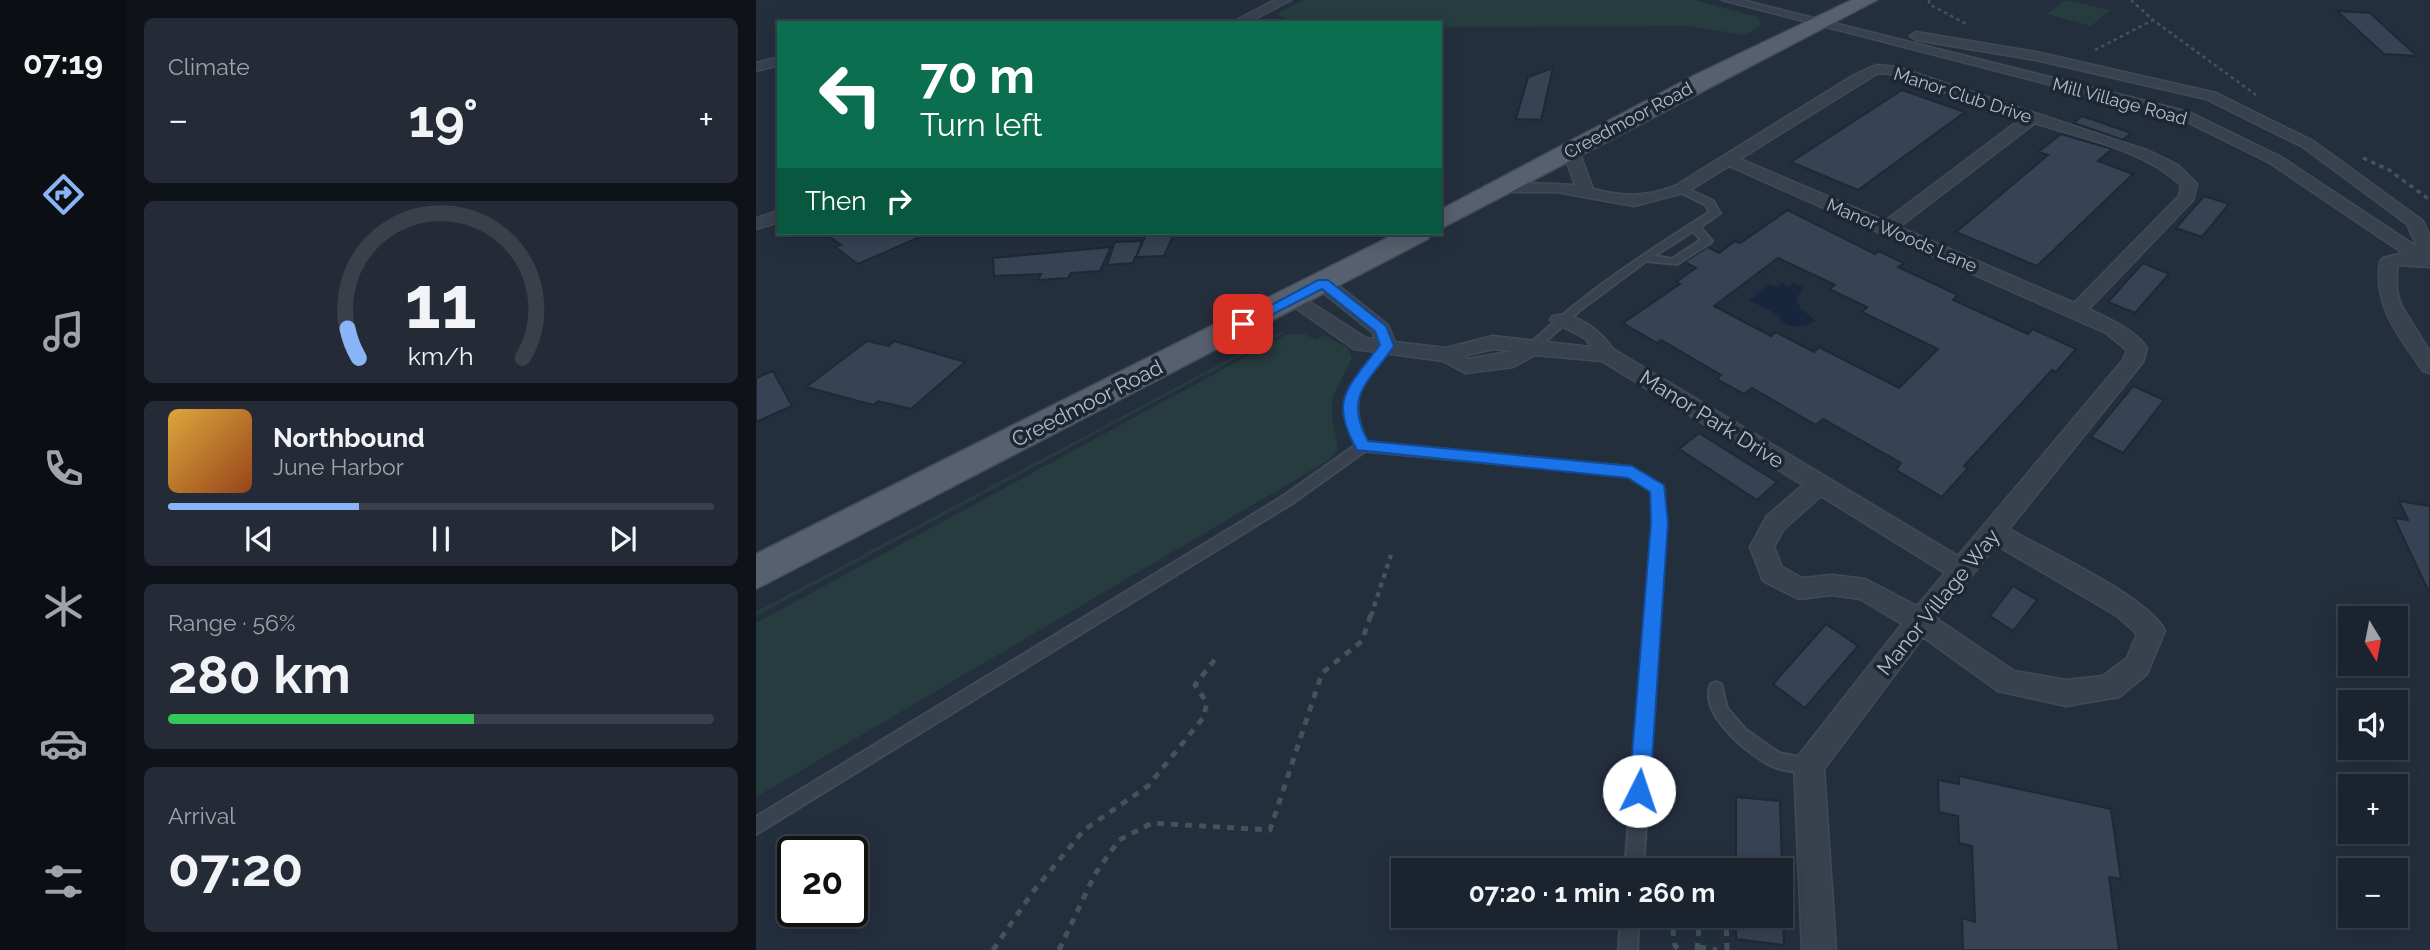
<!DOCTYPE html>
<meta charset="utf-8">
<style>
:root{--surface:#1b232e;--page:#242b36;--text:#f1f3f6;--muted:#a0a4aa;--line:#39404a;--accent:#8ab4f8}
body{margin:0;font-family:Raleway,sans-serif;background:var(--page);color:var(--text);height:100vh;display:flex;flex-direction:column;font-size:26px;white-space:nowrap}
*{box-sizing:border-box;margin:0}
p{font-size:23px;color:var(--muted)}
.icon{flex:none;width:38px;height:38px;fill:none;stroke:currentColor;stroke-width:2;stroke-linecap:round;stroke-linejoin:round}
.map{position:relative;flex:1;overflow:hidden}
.drawer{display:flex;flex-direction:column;gap:18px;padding:18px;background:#0f1319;width:630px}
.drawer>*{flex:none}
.guide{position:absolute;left:21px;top:21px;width:665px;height:214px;border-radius:0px;box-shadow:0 4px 18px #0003,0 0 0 2px var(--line);background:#0b6e4f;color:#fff;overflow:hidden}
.needle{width:46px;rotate:170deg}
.fabs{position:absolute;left:1582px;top:606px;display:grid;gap:14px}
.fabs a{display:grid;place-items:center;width:70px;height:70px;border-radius:0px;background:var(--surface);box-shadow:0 4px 18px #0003,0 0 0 2px var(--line);font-size:35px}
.speed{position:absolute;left:21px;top:836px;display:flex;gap:14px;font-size:35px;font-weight:700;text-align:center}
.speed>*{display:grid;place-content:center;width:91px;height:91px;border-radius:50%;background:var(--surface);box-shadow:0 4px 18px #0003,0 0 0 2px var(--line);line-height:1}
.speed .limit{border:4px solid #111;border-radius:10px;background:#fff;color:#111}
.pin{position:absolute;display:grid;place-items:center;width:60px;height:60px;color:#fff;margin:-30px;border-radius:14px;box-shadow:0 4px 10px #0006}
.me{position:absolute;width:77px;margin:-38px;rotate:4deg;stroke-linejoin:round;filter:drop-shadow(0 0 5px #0008)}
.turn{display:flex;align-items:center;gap:24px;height:147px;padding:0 28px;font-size:32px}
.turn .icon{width:91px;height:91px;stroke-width:2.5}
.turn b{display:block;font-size:49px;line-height:60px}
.then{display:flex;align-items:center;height:66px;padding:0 28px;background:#0003;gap:14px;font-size:26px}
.big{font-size:52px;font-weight:700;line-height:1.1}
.drawer .card{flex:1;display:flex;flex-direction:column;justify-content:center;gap:10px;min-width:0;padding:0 24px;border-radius:10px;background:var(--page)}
.drawer .dial{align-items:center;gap:0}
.dial svg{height:182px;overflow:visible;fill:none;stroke:var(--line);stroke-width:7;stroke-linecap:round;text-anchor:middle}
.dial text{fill:var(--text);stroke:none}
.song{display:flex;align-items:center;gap:21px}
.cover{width:84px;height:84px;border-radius:10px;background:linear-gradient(135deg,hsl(40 70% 55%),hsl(20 70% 35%))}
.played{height:7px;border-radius:4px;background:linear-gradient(90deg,var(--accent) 35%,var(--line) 35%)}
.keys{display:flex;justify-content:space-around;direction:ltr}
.heat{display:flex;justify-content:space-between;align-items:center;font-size:38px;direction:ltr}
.charge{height:10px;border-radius:5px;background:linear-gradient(90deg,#34c759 56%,var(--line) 0)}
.trip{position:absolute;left:635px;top:858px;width:402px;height:70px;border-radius:0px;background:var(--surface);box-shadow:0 4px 18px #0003,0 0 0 2px var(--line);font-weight:700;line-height:70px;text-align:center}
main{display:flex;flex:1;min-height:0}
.tab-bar{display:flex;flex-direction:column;width:126px;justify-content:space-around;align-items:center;background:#0b0e12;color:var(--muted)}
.tab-bar .icon{width:49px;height:49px}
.tab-bar .current{color:var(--accent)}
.tab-bar b{font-size:32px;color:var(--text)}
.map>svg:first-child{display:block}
.green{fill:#263c3f}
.water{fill:#17263c}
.building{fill:#364354;stroke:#1f2835;stroke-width:2;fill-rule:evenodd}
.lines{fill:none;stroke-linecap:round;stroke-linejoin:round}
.lane-casing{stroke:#414a57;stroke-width:4}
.street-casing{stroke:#414a57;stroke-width:3}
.primary-casing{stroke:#414a57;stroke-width:3}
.path-far3{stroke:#3f5557;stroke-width:2.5;stroke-dasharray:3.5 3.5;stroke-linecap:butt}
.path-far2{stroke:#3f5557;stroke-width:3.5;stroke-dasharray:4.5 4.5;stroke-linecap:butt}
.path-far1{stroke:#3f5557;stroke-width:4.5;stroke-dasharray:5 5;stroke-linecap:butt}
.path{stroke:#3f5557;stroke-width:5;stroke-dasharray:7 7;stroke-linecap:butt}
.lane{fill:#38414e;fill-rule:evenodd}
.street{fill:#38414e;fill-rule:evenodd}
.primary{fill:#56606e;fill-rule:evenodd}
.route{fill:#1a73e8;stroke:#114b97;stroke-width:2}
.labels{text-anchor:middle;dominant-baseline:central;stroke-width:7;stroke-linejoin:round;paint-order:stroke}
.far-street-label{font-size:18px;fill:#b4bcc9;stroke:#1d2633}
.street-label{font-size:21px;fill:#b4bcc9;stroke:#1d2633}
</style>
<main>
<nav class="tab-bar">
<b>07:19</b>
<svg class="icon current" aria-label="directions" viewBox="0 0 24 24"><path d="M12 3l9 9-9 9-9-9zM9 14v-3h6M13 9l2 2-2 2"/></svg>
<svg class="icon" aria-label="music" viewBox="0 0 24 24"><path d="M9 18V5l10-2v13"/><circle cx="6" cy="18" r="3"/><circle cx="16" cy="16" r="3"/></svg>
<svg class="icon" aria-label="phone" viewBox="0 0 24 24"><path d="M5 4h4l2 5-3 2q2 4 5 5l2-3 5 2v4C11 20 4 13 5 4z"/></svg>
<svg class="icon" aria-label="climate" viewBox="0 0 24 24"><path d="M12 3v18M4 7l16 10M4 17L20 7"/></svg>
<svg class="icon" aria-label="car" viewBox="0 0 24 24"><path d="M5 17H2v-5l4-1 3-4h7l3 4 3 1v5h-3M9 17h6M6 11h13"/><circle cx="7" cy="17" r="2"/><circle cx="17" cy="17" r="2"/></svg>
<svg class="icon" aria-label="filters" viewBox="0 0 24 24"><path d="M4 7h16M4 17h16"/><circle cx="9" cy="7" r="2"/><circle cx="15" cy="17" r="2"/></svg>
</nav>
<section class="drawer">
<div class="card"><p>Climate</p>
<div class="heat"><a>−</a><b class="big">19°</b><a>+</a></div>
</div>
<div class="card dial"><svg viewBox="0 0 100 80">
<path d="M14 69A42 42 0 1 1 86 69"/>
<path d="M14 69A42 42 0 0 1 9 56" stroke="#8ab4f8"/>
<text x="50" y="56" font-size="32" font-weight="700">11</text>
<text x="50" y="72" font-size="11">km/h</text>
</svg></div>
<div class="card">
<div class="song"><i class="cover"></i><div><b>Northbound</b><p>June Harbor</p></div></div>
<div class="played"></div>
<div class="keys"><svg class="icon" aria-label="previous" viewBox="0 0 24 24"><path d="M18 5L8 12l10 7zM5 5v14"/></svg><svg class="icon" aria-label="pause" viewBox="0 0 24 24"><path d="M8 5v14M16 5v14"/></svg><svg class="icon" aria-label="next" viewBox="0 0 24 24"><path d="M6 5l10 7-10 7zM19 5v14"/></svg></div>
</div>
<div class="card"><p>Range · 56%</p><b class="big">280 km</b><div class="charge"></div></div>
<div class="card"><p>Arrival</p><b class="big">07:20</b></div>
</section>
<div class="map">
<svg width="1674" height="950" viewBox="0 0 1674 950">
<rect width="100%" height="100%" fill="#242f3e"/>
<g class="green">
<path d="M548,0H938L1001,17L1006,25L989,35L933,26L684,27V23H538L520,14Z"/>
<path d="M1309,0L1354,10L1335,26L1291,14Z"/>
<path d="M533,330L0,616V612L520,334Z"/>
<path d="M532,334H548L561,340L568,335L592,348L596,358L576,398V417L582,449L573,460L0,797V623Z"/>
</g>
<path class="water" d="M1026,283L1032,287L1037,283L1048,288L1040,298L1044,308L1060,321C1048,328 1038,328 1025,322L1024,316L993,300L1014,284L1021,287Z"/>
<g class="building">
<path d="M1581,11L1614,13L1661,56L1628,54Z"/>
<path d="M797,68L785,120L760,119L772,77Z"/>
<path d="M1146,90L1209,112L1102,190L1035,162Z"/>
<path d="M1326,116L1375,133L1367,140L1318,123Z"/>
<path d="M1305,134L1356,149L1342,161L1377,174L1281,266L1200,232L1292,155L1282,152Z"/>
<path d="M1448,196L1473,204L1446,237L1420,228Z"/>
<path d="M1032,210L1119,254L1122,251L1148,263L1142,267L1202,295L1197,300L1272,334L1277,329L1320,349L1300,372L1296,370L1208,466L1212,468L1186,497L1140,470L1145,463L1067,419L1060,425L996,388L988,394L961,379L965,375L905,340L901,343L867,323L924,284L920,282L940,268L928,262L952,247L963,253L979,241L984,243ZM1022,258L1079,285L1073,289L1111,307L1106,312L1182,349L1143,388L1063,347L1058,352L1020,332L1015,336L958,306Z"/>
<path d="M68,233H173L102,264L79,247L85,245Z"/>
<path d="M418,234L408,256L379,257L377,263L351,265L359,242L386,241L380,257L390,235Z"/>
<path d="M355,247L344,271L315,273L312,278L282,280L285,274L238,276L237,258Z"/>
<path d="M1387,263L1413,274L1379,313L1352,302Z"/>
<path d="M111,341L133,346L138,341L209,362L155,409L122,401L117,405L50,387Z"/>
<path d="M17,371L36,406L0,422V378Z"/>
<path d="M1377,386L1408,400L1367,453L1335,437Z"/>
<path d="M943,433L1021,482L1001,500L923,449Z"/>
<path d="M1643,501L1674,506V594L1638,518L1652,520Z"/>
<path d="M1257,586L1281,600L1257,631L1234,616Z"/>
<path d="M1070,624L1102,646L1049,708L1017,684Z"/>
<path d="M1203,776L1355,809L1365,879L1353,877L1363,950H1207L1206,918L1219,922L1216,846L1203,843L1202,816L1183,812L1182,780L1203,784Z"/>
<path d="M980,797L1024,801L1026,870H980Z"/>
<path d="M980,915H1027L1028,945L980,939Z"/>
</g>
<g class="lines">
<defs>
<g id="lane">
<path d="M925,186L957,201L964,213L944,227L956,241L954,243L921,264L890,261L823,311L782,348H774L773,346L774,344C829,292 891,252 954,212L950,205L922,191V187ZM937,231L945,240L916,259L898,256Z"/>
<path d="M631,343L636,346C610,383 588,394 611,442L875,467L906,486L908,489L909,522L887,870H869L897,522L896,491L872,476L609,451L535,504L0,834V817L526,497L600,445C577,395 597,382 627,344Z"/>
<path d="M960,682L965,684L971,708L990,730L1023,753L1059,760L1061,765L1059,770C1048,774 1026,771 1016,766C993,755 942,714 955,684Z"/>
<path d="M865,915H883L881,950H863Z"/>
</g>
<g id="street">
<path d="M519,0H535L491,23H475Z"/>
<path d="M966,0H986L1433,112L1525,157L1661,247L1651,224L1547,147L1450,99L1280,60L1160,40L1154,36L1160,32L1280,52L1460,93L1557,141L1667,221L1674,237V267L1641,265V291L1645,305L1674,352V373L1667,371C1643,336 1617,306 1624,262L1627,258L1647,253L1514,163L1423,118Z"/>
<path d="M23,57V65L0,71V63Z"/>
<path d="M1120,65L1141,67L1393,151L1422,165L1441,184L1437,200L1333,309C1353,319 1378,329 1391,348L1387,362L1253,529C1289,550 1393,597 1409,631L1391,674L1363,697L1310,706L1242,691L1167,637L1068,769L1080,950H1046L1038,765L1043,755L1146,624L1104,599L1076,595L1043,599L1007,581L994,547L1011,516L1047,485L846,361L779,355L757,367L709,373L687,361L598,349L527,299L536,293L543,295L610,338L619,339L616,332L560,287L558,283L567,277L574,279L632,325L639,342L690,348L737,336L835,347L830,339L794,320L797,316C820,310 845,332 857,349L1202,556L1367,360L1371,350L1350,333L973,166L931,192L878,206L800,192H747L739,187L747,182L819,185L807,151L815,146L823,151L837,189C868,197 890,197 919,186L1098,75ZM1122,73L1134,74L1266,118L1129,221L984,159ZM1279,123C1327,139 1387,149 1425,185L1423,196L1318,303L1143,227ZM737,349L757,351L712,359L708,356ZM1065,496L1189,573L1161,606L1109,579L1076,575L1046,578L1026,567L1018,547L1027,530ZM1240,545L1361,616L1381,634L1371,658L1347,676L1310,680L1258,671L1181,619Z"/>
<path d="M23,211V222L0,229V218Z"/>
</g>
<g id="primary">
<path d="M1096,0H1121L684,229V210L941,74Z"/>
<path d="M641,233H676L672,239L0,589V554Z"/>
</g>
</defs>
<use href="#lane" class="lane-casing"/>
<use href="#street" class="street-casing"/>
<use href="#primary" class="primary-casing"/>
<g class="path-far3">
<path d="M1173,0V4L1212,25"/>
<path d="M1375,0L1397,20L1500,95"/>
<path d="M1339,50L1397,20"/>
</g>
<path class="path-far2" d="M1607,158L1633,170L1674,200"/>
<path class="path-far1" d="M615,616L635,555"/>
<g class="path">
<path d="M915,915L919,946L924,950"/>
<path d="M970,915L971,950"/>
<path d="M943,947L961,950"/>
<path d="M237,950L276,893L328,830L392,786L447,718L451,703L439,685L460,658"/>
<path d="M303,950L339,874L363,840L396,823L514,830L566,673L606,641L615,614"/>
<path d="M941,950L944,915"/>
</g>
<use href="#lane" class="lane"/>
<use href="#street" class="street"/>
<use href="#primary" class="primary"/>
</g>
<path class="route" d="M562,280H572L630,326L638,346C613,382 587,396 612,441L876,466L908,485L912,522L894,791L891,799L883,802L876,799L873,791L895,522L894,492L872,478L601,450C572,399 592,388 624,345L619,331L566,289L492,327L480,324Z"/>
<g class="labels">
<g class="far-street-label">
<text transform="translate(1207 95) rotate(18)">Manor Club Drive</text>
<text transform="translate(1364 101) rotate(15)">Mill Village Road</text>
<text transform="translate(872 120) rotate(-28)">Creedmoor Road</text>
<text transform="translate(1146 235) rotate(23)">Manor Woods Lane</text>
</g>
<g class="street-label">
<text transform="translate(331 403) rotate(-27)">Creedmoor Road</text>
<text transform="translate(956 419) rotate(32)">Manor Park Drive</text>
<text transform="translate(1182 602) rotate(-51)">Manor Village Way</text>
</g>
</g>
</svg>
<div class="fabs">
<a><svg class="needle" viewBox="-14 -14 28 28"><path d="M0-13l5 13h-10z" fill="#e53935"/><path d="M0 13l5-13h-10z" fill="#a0a4aa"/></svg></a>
<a><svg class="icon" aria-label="sound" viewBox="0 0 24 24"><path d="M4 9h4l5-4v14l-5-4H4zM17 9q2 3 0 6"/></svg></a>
<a>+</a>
<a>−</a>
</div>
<div class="speed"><div class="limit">20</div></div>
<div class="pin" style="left:487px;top:324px;background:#d93025"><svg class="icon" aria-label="arrive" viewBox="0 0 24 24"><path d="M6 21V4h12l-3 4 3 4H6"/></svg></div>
<svg class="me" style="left:883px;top:791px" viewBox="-20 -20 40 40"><circle r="19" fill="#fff"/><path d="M0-13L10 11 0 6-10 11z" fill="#1a73e8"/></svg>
<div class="trip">07:20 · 1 min · 260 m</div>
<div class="guide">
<div class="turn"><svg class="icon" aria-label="left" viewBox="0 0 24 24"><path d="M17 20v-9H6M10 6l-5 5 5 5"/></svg><div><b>70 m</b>Turn left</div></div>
<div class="then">Then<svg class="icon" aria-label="right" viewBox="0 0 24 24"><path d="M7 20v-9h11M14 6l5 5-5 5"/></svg></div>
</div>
</div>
</main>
